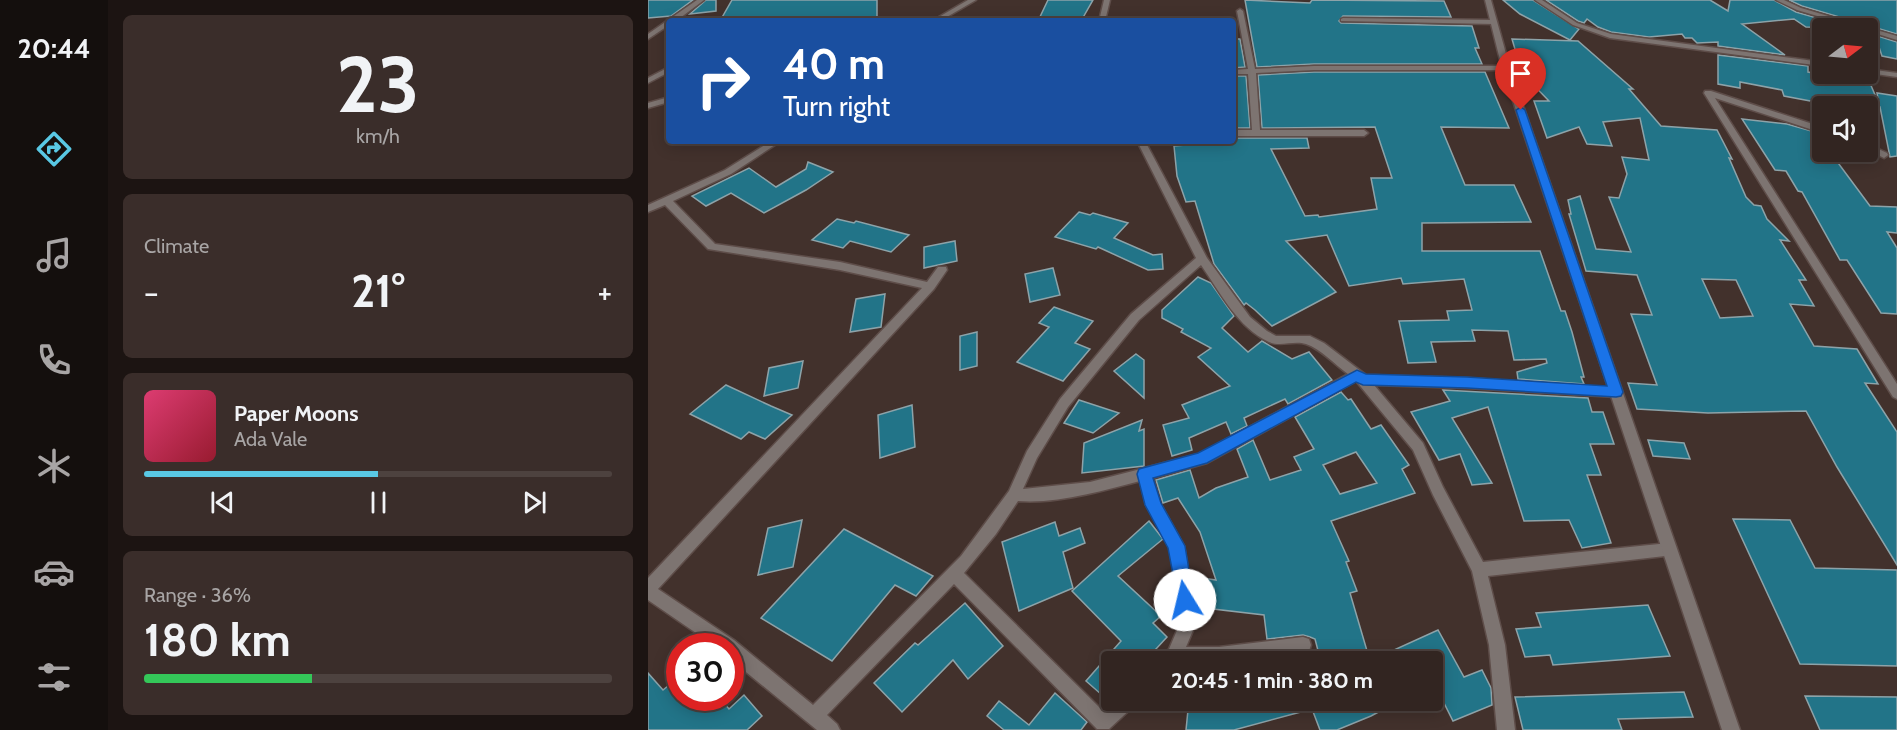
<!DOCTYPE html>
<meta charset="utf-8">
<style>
:root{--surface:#322521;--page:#3a2d2a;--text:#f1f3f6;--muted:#a8a5a5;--line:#4d423f;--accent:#59c8e4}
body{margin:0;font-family:Cabin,sans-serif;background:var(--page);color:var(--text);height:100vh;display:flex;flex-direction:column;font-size:22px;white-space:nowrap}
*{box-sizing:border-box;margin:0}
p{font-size:20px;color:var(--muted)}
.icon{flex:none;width:33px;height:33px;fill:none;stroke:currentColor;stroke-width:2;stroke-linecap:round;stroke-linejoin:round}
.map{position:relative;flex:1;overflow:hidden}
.sheet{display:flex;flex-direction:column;gap:15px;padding:15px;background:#1c1412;width:540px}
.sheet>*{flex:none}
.top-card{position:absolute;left:18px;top:18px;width:570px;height:126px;border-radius:6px;box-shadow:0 3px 15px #0003,0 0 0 2px var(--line);background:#1a4fa0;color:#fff;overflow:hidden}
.needle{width:39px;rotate:74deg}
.fabs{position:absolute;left:1164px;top:18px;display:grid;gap:12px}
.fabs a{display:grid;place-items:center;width:66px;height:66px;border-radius:6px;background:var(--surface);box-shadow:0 3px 15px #0003,0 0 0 2px var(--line);font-size:30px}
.speed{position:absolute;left:18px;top:633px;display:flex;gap:12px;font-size:30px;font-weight:700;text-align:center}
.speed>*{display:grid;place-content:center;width:78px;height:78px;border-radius:50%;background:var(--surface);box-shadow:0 3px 15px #0003,0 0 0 2px var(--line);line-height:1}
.speed .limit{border:9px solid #d22;background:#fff;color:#111}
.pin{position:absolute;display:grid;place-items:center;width:51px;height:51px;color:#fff;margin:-62px -26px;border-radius:50% 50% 50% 0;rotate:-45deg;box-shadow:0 0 6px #0007}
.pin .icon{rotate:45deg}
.me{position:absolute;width:66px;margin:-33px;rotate:351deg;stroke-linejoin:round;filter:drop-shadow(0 0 4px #0008)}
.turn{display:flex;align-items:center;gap:21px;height:126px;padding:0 18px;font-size:27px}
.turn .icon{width:78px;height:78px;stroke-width:2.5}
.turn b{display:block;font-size:42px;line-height:51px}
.big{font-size:45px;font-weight:700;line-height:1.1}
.sheet .tile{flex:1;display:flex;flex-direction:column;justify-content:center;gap:9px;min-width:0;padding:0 21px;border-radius:9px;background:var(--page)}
.sheet .dial{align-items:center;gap:0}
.dial b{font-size:78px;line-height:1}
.song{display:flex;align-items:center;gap:18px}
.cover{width:72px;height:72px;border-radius:9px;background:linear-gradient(135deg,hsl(340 70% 55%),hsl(350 70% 35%))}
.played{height:6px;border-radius:3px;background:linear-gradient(90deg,var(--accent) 50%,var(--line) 50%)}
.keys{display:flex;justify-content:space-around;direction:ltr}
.heat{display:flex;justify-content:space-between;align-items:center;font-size:33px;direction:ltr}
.charge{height:9px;border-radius:4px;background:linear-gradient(90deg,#34c759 36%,var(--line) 0)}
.trip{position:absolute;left:453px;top:651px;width:342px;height:60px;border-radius:6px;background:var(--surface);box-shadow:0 3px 15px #0003,0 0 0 2px var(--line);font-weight:700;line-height:60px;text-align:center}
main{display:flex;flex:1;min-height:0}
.tabs{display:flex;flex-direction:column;width:108px;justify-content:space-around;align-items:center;background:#140f0d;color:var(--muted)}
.tabs .icon{width:42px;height:42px}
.tabs .current{color:var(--accent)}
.tabs b{font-size:27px;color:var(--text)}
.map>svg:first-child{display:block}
.building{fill:#227488;stroke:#8da3a9;stroke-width:1.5;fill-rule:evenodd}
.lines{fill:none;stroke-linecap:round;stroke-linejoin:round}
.minor-casing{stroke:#5e4d49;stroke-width:3}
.tertiary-casing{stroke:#5e4d49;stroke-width:3}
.minor{fill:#7d7471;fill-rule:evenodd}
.tertiary{fill:#7d7471;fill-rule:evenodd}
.route{fill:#1a73e8;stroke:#114b97;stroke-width:1.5}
</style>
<main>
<nav class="tabs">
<b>20:44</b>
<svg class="icon current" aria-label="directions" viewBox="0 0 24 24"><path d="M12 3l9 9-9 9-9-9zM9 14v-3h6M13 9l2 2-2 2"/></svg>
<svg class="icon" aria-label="music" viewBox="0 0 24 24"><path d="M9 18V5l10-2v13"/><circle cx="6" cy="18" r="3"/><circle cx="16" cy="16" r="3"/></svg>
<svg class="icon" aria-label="phone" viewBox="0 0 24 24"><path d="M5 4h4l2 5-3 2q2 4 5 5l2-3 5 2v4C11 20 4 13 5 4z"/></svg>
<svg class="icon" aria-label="climate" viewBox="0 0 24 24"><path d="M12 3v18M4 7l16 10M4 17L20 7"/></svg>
<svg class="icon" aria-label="car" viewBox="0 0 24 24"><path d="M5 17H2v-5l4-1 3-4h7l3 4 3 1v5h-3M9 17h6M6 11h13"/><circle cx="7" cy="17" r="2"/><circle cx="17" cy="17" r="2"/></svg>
<svg class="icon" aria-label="filters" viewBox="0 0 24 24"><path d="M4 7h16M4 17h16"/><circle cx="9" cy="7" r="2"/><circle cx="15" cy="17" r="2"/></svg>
</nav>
<section class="sheet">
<div class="tile dial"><b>23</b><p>km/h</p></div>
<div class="tile"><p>Climate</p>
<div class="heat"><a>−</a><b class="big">21°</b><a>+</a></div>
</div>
<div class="tile">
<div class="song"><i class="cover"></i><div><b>Paper Moons</b><p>Ada Vale</p></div></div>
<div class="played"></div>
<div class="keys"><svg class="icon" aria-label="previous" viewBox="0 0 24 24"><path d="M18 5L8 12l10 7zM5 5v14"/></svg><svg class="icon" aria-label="pause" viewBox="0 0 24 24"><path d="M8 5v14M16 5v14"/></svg><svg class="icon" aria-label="next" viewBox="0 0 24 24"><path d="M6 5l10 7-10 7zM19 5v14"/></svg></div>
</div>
<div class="tile"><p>Range · 36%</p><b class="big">180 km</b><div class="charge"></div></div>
</section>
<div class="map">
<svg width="1249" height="730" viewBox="0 0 1249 730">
<rect width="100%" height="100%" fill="#42312c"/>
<g class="building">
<path d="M0,0H45L23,16L0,18Z"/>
<path d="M58,0H68V11L42,14Z"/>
<path d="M84,0H229V21H72Z"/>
<path d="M400,0H445L433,21H390Z"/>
<path d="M597,0L662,3L664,0L796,1L803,17L695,16L691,21L693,23L824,26L831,48H827L834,64H666L609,67Z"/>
<path d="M855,0H885L931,29L922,40L872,14Z"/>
<path d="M898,0H1062L1080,11L1082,0H1126L1148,12L1204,28L1158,27L1146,19L1094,24L1137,55L1070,46V42L1049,43L1044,38H1037L1034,34L1001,37L963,32L950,27L939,19L936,23L930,21Z"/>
<path d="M1141,0H1249V34L1154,6Z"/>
<path d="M1220,33L1249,42V59L1234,56L1229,41L1220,39Z"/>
<path d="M585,39H592L597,67L585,68Z"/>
<path d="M864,39L930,41L985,89H981L1013,126L1069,130L1084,159L1081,158L1098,197L1106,205L1113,206L1119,219L1141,241L1132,240L1158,280H1151L1166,306L1142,304L1166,346L1209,349L1230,384L1217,383L1249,432V565L1189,467L1158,411L1060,413L989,409L980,383L1009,385L983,314L1004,315L989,275L938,271L921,214H923L920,200L932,196L948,249L983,252L961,197L971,198L979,174L974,157L1001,160L992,118L955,122L964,146L939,144L931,127L899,138L886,101H901L874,73ZM1054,279L1088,280L1105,316L1072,318Z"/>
<path d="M1070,55L1160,66V72L1201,79L1199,74H1218L1231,104L1229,93L1249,96V156L1242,157L1232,107L1171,97L1173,103L1136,96L1134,90L1092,82V88L1070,84Z"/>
<path d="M666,72H837L861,128L793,127L817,185H866L883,222L774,223V251H892L913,311H917L924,332L936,377H933L936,384L870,379L869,372L899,363L898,359L866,360L860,331L824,330L827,341L783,342L788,362L760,363L751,321L801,320L799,311L824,310L816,279L755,284L753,278L701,286L679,235L638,241L688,292L624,326L607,310L598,303L596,305L566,264L547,201L538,202L529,176L526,146L585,141V138H659L661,148L623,149L657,216L670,215L671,217L729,209L723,178H744L727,127L614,128L610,75Z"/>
<path d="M585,76H598L602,128H585Z"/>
<path d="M1094,119L1139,124L1174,134V152H1182L1222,206L1249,207V233L1239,232L1249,248V314L1233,313L1199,260H1192L1154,192L1150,191L1138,171L1127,170Z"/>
<path d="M160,162L185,172L158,190L116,213L83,193L58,206L44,196L101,168L128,187L158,169Z"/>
<path d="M431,212L442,215L445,213L480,223L466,238L505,255L514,254L515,269L500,270L450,247L448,249L407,237Z"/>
<path d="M189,219L206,223L208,221L261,235L243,252L202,241L195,248L164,240Z"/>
<path d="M307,241L309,261L276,268V247Z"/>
<path d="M405,268L412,295L382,302L377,274Z"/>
<path d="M550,277L563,283L586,316L574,328L600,352L614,341L644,359L661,352L684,380L640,404L637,399L596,418L599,426L583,434L578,422L541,438L544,450L524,456L515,425L541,418L534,405L582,386L550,357L563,348L533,332L535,329L514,318V310Z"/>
<path d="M237,294L233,327L202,332L208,299Z"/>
<path d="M406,307L445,321L427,343L442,349L415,381L369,362L401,327L391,323Z"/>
<path d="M329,332V366L312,370V336Z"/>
<path d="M488,354L496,360V398L466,371Z"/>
<path d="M155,361L150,388L116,396L121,368Z"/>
<path d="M78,385L123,406L144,415L117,439L101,432L93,439L42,414Z"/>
<path d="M795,390L940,398L944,412H955L966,444H942L953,475H939L963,543L934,548L921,520L876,521L840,407L804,418L844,483L824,485L812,454L791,460L763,412L802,401Z"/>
<path d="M693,392L700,400L703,399L723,429L733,425L761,465L754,469L767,493L683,521L701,561L698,562L709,591L702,593L722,661L790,630L816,677L834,670L843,688L844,705L805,721L784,679V662H673L667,639L662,637L655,635L619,639L616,615L548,607L546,590L548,577L568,580L552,532L530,498L515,503L508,480L542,470L551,498L568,488L600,477L589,449L605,440L622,480L653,470L646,457L666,449L647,417ZM708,452L729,483L692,494L675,465Z"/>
<path d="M431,400L471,413L445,433L416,423Z"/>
<path d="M264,405L267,447L232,458L230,415Z"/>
<path d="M494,420L491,431L496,429V466L434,473L436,443Z"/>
<path d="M1000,440L1036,443L1042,459L1005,456Z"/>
<path d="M1085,519L1142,520L1167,568L1249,570V666L1152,664Z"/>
<path d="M154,520L145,567L110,575L120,528Z"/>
<path d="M501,521L515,539L470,576L513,616L505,623L519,637L496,662H464L462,702L438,681L473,641L424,591Z"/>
<path d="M407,522L411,536L432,528L437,543L415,552L425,588L371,611L354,542Z"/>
<path d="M196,529L285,576L268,596L247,585L184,661L113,618Z"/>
<path d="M317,603L355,646L320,679L305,660L254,712L226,683L267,643L270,645Z"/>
<path d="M1000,605L1022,656L905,665L902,655L877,657L868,629L893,627L888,613Z"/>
<path d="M0,673L15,690L32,676V698H72L81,709L96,695L114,716L99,730H0Z"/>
<path d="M1036,692L1045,717L970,719L974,730H875L867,697Z"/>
<path d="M407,693L439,722L433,730H356L339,716L351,701L381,725Z"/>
<path d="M1157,696L1249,697V730H1172Z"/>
<path d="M541,700H753L723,716L689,730H672L664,709L586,730H538Z"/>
</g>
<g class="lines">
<defs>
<g id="minor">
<path d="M49,0H56L28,21H21V25L0,39V34Z"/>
<path d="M320,0H328L292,21H284Z"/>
<path d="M456,0H462L457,21H451Z"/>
<path d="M887,0H894L929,23L963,34L1174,62V66L962,38L925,25Z"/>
<path d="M1128,0H1136L1153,8L1249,36V40L1220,31V28H1210L1149,10Z"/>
<path d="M592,9L595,11L607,69L666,66H858L862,68L858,70H666L608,73L612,130H716L720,133L716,136H585V130H604L600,74H585V70L600,69L589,11Z"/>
<path d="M695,18L846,20L849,22L846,24L693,21V19Z"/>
<path d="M21,67V72L0,83V78Z"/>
<path d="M1220,69L1249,73V77L1220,73Z"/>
<path d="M1057,91H1063L1174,127V132H1171L1067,98L1249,384V399L1245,397L1056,93Z"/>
<path d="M21,97V102L0,108V103Z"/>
<path d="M123,141H133L83,174L25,201L67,244L192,262L279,282L290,267H298L299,270L286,289L10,589L86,640L165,705L313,556L361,491L379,451L412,399L483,314L548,258L489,141H497L559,258L602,317L619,331L628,336H662L676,343L718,375L819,378L972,389L974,392L972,395L968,397L819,388L726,385L775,443L795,487L835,562L1021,543L1026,545L1028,550L1026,555L840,576L857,645L867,730H849L841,645L824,571L785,495L765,450L708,381L559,463L505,478L512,503L536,546L545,600L546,628L538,647H571L655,637L661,639L663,645L661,651L655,653L585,662H513L521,649L530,628L529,600L522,547L498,505L492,481C453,491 410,504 370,501L348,534L316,573L455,711L467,700H488L486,706L461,729H449L306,584L179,715L189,724L192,730H169L82,659V646H67L0,600V578L274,288L192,270L60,249L17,205L0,212V205L77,170ZM553,265C572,292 590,328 621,342C633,347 646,340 658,344C673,349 687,365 700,374L551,454L442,482L375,489L389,458L420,407L491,320Z"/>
<path d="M1220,144L1239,153L1240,155L1236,158L1220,150Z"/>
</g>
<path id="tertiary" d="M837,0H843L862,68L1092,730H1074L854,68Z"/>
</defs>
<use href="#minor" class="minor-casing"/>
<use href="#tertiary" class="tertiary-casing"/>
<use href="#minor" class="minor"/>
<use href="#tertiary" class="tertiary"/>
</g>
<path class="route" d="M873,107L877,110L975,392L973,396L968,397L819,388L715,385L708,382L559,463L505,478L513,503L537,546L546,600L543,606L537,609L531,606L520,548L497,505L489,474L491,469L550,453L709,370L718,374L819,377L959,386L868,110Z"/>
</svg>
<div class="fabs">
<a><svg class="needle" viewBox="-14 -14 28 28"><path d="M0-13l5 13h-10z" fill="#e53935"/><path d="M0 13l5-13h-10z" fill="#a8a5a5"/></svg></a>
<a><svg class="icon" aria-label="sound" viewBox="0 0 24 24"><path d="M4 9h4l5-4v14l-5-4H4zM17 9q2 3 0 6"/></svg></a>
</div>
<div class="speed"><div class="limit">30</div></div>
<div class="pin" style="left:873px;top:110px;background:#d93025"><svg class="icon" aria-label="arrive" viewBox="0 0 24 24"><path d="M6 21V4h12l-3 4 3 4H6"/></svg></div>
<svg class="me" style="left:537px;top:600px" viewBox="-20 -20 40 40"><circle r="19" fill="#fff"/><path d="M0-13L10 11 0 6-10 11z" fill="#1a73e8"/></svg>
<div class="trip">20:45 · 1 min · 380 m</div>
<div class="top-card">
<div class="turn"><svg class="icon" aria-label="right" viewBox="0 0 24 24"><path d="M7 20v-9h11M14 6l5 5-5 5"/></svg><div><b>40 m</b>Turn right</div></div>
</div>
</div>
</main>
